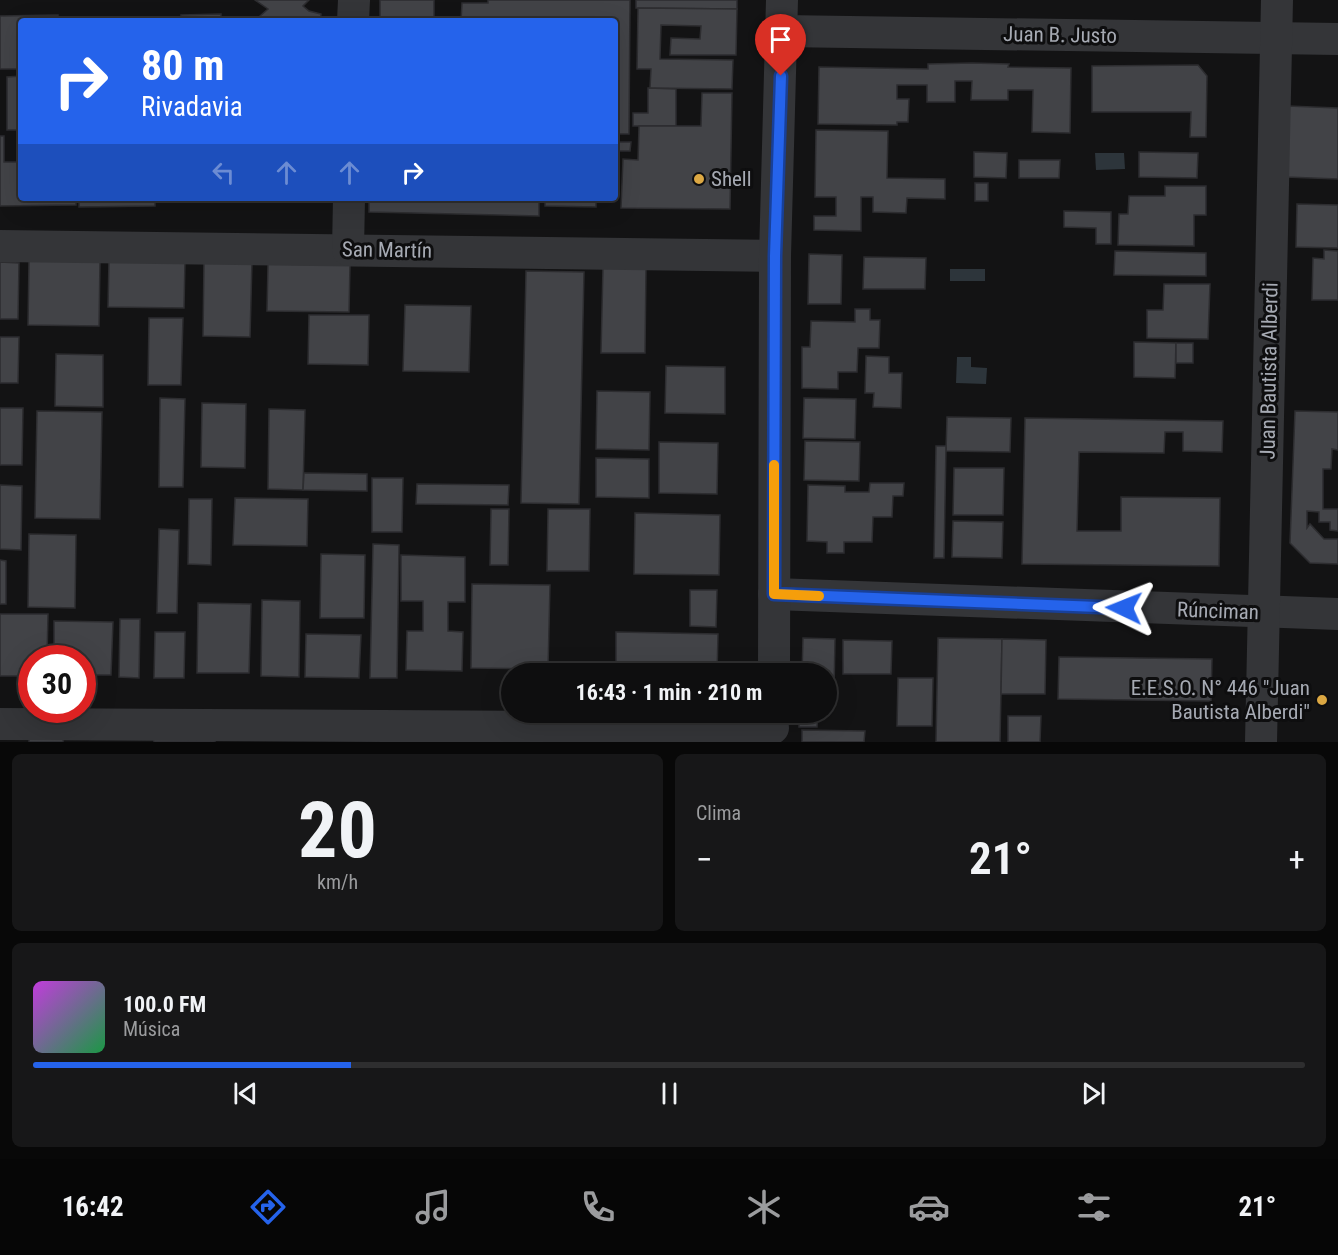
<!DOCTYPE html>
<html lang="es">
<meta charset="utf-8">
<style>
:root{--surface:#0e0e0f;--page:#171718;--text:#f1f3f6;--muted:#9b9c9e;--line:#2e2e2f;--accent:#2563eb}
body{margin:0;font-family:"Roboto Condensed",sans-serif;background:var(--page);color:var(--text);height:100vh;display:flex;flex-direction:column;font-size:22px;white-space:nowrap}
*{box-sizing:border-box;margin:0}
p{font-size:20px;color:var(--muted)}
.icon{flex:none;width:33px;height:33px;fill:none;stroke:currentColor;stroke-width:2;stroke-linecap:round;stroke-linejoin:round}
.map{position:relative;height:742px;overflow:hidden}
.drawer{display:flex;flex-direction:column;gap:12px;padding:12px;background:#080808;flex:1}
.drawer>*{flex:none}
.hud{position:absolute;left:18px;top:18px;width:600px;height:183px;border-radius:6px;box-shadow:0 6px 24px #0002,0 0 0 2px var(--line);background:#2563eb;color:#fff;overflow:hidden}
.speed{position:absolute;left:18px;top:645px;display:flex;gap:12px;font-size:30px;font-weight:700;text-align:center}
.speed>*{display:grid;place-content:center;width:78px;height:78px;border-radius:50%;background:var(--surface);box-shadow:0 6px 24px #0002,0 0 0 2px var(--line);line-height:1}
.speed .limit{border:9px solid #d22;background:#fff;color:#111}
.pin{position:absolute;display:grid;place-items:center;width:51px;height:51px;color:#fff;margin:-62px -26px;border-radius:50% 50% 50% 0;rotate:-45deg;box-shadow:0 0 6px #0007}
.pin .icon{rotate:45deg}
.me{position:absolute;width:66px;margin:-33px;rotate:272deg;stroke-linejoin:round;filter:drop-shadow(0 0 4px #0008)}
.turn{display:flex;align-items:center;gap:21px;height:126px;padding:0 24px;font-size:27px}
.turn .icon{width:78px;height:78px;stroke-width:2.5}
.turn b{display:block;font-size:42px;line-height:51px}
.lanes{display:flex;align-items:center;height:57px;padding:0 24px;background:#0003;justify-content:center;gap:30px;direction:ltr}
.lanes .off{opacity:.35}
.big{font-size:45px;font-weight:700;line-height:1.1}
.drawer .tile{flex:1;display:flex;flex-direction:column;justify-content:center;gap:9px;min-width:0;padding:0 21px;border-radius:9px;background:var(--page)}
.drawer .dial{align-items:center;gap:0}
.dial b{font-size:78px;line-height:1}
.song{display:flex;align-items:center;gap:18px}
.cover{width:72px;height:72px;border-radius:9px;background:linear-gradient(135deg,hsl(290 70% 55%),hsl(140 70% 35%))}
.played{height:6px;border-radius:3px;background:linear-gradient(90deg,var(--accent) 25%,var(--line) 25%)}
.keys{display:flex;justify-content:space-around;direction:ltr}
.heat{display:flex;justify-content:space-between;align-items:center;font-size:33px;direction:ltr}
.drawer .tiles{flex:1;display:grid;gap:12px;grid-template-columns:1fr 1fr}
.tile:last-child{grid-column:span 2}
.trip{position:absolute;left:501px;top:663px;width:336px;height:60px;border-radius:30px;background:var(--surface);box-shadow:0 6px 24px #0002,0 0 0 2px var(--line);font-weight:700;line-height:60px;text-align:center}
.tabs{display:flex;height:96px;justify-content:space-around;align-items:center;background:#060606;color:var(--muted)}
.tabs .icon{width:42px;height:42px}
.tabs .current{color:var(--accent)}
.tabs b{font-size:27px;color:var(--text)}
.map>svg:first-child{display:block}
.water{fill:#2d353b}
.building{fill:#424347;stroke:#2d2d30;stroke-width:1.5}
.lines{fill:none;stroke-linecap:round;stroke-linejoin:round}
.minor{stroke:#343538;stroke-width:32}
.route-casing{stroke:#184099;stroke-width:15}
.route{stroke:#2563eb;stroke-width:10}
.slow{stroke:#f59e0b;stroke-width:10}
.poi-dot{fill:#dca843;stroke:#0e0e0f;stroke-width:2}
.labels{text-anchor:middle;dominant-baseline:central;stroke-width:6;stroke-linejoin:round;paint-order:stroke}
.street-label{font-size:21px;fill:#a6aab3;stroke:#0e0e0f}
.poi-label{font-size:21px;fill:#a6aab3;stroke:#0e0e0f;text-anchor:start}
</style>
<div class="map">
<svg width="1338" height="742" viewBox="0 0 1338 742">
<rect width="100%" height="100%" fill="#131314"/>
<g class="water">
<path d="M1095,153H1124L1125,169L1096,170Z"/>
<rect x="950" y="269" width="35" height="12"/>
<path d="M957,357H971V367L987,368L986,384L956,383Z"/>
</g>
<g class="building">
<path d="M255,0H309L303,6L309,11L321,14L320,21H265L260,16L268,9Z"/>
<path d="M380,0H434V21L380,20Z"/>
<path d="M488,0H630L629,134H615V21H461L462,3H488Z"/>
<path d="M636,0H737V9L636,8Z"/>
<path d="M638,8L737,9L736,55H670L671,38L700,39L701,26L661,25L660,59L733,60L732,89L650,88L651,69H637Z"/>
<path d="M221,14V21H181V15Z"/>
<path d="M58,15V21H21V69H0V16Z"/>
<path d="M972,63L1009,64L1008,67L1071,68L1070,133L1032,132L1033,90H1008V100H971L972,81H955V102H927V85H897V99H909L908,122H897V125L818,124L819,67L928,69V64Z"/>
<path d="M1198,65L1207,76L1206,137H1190L1191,112H1092V66Z"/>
<path d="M21,76V130H7V77Z"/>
<path d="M648,88L676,89V126H633V113H648Z"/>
<path d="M702,93H732L730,209L621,208L623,159L638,160L639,126H701Z"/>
<path d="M1288,106L1338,108V179L1286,177Z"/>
<path d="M816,130L888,131L887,178L945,179V199L907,198L906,213L873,212V197H861V231L814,230V216H836V197H815Z"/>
<path d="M0,136H4V162H21V198H76V205L0,206Z"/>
<path d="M615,142H631L630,151H615Z"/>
<path d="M974,152L1007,153L1006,178L974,177Z"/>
<path d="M1139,152L1198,153L1197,178L1139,177Z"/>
<path d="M1019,160H1060L1059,178H1019Z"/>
<rect x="975" y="183" width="13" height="18"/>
<path d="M1165,186H1206V215H1194V246L1118,245L1119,214H1128L1129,196H1165Z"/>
<path d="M79,198H155V206L79,207Z"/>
<path d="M162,198H202V201L162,202Z"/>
<path d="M369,198H539V216L369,212Z"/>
<path d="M545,198H596V207L545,206Z"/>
<path d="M1297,204L1338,205V248L1296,247Z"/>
<path d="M1064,211L1111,212V244H1096V228L1064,227Z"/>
<path d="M1324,250L1338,251V300H1312L1313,258L1324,259Z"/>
<path d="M1115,251L1206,253V276L1114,275Z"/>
<path d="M809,254L842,255L841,304H808Z"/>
<path d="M864,257L926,258L925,289H863Z"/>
<path d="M109,259L185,260L184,308L108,307Z"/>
<path d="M29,260L100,261L99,326L28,325Z"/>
<path d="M204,260L252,261L250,337L203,336Z"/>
<path d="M0,262L19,263L18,319H0Z"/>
<path d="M268,264L350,265L349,312L267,311Z"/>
<path d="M603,267L646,268L645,353H601Z"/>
<path d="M526,271L584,272L579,504L521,503Z"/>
<path d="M1164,284H1210L1208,339L1147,338V310H1163Z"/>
<path d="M405,305L471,306L469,372L403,371Z"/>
<path d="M855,309H870V320H880L879,348H858L857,372H838V389L802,388V347H810L811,321L855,322Z"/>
<path d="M309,315H369L368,365L308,364Z"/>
<path d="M149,318H183L181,385H148Z"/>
<path d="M0,337H19L18,383H0Z"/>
<path d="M1134,342L1176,343L1175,378L1134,377Z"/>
<rect x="1176" y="343" width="17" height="20"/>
<path d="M56,354L103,355V407L55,406Z"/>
<path d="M866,356L889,357V373H902L901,408L873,407L874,393H865Z"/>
<path d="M666,366L725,367V414L665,413Z"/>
<path d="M597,391L650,392L649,450L596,449Z"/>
<path d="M160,398L185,399L183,487H159Z"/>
<path d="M804,398L856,399L855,439L803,438Z"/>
<path d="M202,403L246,404L245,468L201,467Z"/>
<path d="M0,408H23L22,465H0Z"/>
<path d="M269,409L305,410L303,490L268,489Z"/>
<path d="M37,411L102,412L100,519L35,518Z"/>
<path d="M1295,411L1338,412V450L1332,449L1331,469H1323V509H1338V531L1330,530V522H1319V512L1307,511V528L1310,524L1324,539H1338V564L1310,563L1290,543Z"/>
<path d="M947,417L1011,418L1010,452L946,451Z"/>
<path d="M1025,418L1223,421L1222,452L1183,451V432H1165L1164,453L1079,452L1077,531H1121V497L1220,498L1219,566L1022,564Z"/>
<path d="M805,441L860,442L859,481L804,480Z"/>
<path d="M659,442L718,443L717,494L659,493Z"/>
<path d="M936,446H946L944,558H934Z"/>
<path d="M596,458L649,459V498L596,497Z"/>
<path d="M954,468H1004L1003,515H953Z"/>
<path d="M304,473L367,474V491L303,490Z"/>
<path d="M372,478H403L402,532H372Z"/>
<path d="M870,483H904L903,496H893L892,517H873L872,542H844V553H827V542L807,541L808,485L845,486V492H869Z"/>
<path d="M417,484L509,485L508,505L416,504Z"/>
<path d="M0,485L22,486L21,550L0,549Z"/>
<path d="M235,498L308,499L307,546L233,545Z"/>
<path d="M189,499H212L211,565L188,564Z"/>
<path d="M491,509H509L508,565H490Z"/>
<path d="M548,509H590L589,571H547Z"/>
<path d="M635,513L720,515L719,575L634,574Z"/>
<path d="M953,521L1003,522L1002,558L952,557Z"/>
<path d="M159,529L179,530L177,613H157Z"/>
<path d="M29,534L76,535L75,608L28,607Z"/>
<path d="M373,544L399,545L397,678H370Z"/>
<path d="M321,554L365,555L364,618H320Z"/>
<path d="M401,555L465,557V602H448V631L463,632L462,671L406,670L407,631H423V601H401Z"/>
<path d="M0,560L6,561V604H0Z"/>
<path d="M472,584L550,585L548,669L471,668Z"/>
<path d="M690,590H717L716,627L690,626Z"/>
<path d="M262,600L300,601L299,677L261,676Z"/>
<path d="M198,603L251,604L249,673H197Z"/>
<path d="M0,614H48L47,658H32V676H0Z"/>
<path d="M120,619H140L139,678L119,677Z"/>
<path d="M54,621L113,622L111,675H82V658H54Z"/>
<path d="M155,632H185L184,678H154Z"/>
<path d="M616,632L718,634L717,674H616Z"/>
<path d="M306,634L361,635L359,678L305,677Z"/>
<path d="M803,638L835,639L834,692H826V674H802Z"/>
<path d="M938,638L1002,639L1000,742H936Z"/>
<path d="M1002,639L1046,640L1045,694H1001Z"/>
<path d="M843,640L892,641L891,674H843Z"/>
<path d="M1059,657L1212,659L1211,701L1058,699Z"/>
<path d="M898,678H933L932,726H897Z"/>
<path d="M799,712H818L817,727H799Z"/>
<path d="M1008,716H1041L1040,742H1008Z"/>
<path d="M802,730L865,731L864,742H802Z"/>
<path d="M154,736L215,737V742H154Z"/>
<rect x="29" y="739" width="34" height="3"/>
</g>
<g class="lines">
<g class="minor">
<path d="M353,21L354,0"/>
<path d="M782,31L1338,39"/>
<path d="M0,246L775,256"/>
<path d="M348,250L349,198"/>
<path d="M774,594L1338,614"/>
<path d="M774,674L775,256L782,0"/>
<path d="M0,724L773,728"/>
<path d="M1261,742L1277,0"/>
</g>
</g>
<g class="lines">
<defs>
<path id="route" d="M781,76L775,256L774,594L1124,608"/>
</defs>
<use href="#route" class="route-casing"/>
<use href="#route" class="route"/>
<path class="slow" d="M774,465V594L819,596"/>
</g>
<g class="poi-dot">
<circle cx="699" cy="179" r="6"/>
<circle cx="1322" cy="700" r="6"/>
</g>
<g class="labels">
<g class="street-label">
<text transform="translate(1060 35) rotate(1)">Juan B. Justo</text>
<text transform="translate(387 250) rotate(1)">San Martín</text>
<text transform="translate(1269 371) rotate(-89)">Juan Bautista Alberdi</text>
<text transform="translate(1218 611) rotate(2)">Rúnciman</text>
</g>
<g class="poi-label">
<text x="711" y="179">Shell</text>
<text x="1310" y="688" text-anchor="end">E.E.S.O. N° 446 "Juan<tspan x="1310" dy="24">Bautista Alberdi"</tspan></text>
</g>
</g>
</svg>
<div class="speed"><div class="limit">30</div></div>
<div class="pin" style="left:781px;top:76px;background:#d93025"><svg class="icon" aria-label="arrive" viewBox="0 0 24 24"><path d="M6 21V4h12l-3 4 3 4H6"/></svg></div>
<svg class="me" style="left:1124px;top:608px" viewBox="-20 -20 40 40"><path d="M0-17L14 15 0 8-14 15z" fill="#2563eb" stroke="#fff" stroke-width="4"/></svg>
<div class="trip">16:43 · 1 min · 210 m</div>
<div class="hud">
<div class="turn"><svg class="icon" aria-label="right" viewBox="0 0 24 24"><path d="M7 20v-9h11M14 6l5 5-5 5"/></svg><div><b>80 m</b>Rivadavia</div></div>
<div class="lanes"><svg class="icon off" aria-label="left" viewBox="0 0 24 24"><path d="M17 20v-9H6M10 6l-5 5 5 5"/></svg><svg class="icon off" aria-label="ahead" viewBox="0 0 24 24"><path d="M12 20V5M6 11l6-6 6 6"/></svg><svg class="icon off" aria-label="ahead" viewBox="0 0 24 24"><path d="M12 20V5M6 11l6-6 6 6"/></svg><svg class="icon" aria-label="right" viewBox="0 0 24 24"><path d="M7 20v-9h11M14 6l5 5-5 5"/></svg></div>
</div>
</div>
<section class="drawer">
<div class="tiles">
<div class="tile dial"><b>20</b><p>km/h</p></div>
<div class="tile"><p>Clima</p>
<div class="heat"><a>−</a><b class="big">21°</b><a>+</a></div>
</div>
<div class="tile">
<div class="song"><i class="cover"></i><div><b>100.0 FM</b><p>Música</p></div></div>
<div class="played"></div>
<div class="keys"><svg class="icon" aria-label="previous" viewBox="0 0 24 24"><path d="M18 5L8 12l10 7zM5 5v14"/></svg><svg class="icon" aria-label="pause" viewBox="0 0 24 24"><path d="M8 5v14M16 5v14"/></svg><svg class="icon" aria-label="next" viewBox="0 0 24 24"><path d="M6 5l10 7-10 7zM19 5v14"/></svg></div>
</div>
</div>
</section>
<nav class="tabs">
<b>16:42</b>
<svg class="icon current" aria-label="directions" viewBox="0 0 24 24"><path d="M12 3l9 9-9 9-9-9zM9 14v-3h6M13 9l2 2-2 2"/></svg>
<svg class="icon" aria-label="music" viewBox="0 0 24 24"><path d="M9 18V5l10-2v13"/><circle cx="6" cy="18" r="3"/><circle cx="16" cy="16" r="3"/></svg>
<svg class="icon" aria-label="phone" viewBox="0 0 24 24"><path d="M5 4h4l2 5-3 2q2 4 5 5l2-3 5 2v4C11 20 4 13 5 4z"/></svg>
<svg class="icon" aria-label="climate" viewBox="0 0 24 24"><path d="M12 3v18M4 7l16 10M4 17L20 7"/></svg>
<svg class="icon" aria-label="car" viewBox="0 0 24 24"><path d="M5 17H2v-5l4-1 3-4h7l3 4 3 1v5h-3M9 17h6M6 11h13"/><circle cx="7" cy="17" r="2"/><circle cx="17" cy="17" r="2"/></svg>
<svg class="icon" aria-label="filters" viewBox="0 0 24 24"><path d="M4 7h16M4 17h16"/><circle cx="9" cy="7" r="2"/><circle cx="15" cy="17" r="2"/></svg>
<b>21°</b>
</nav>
